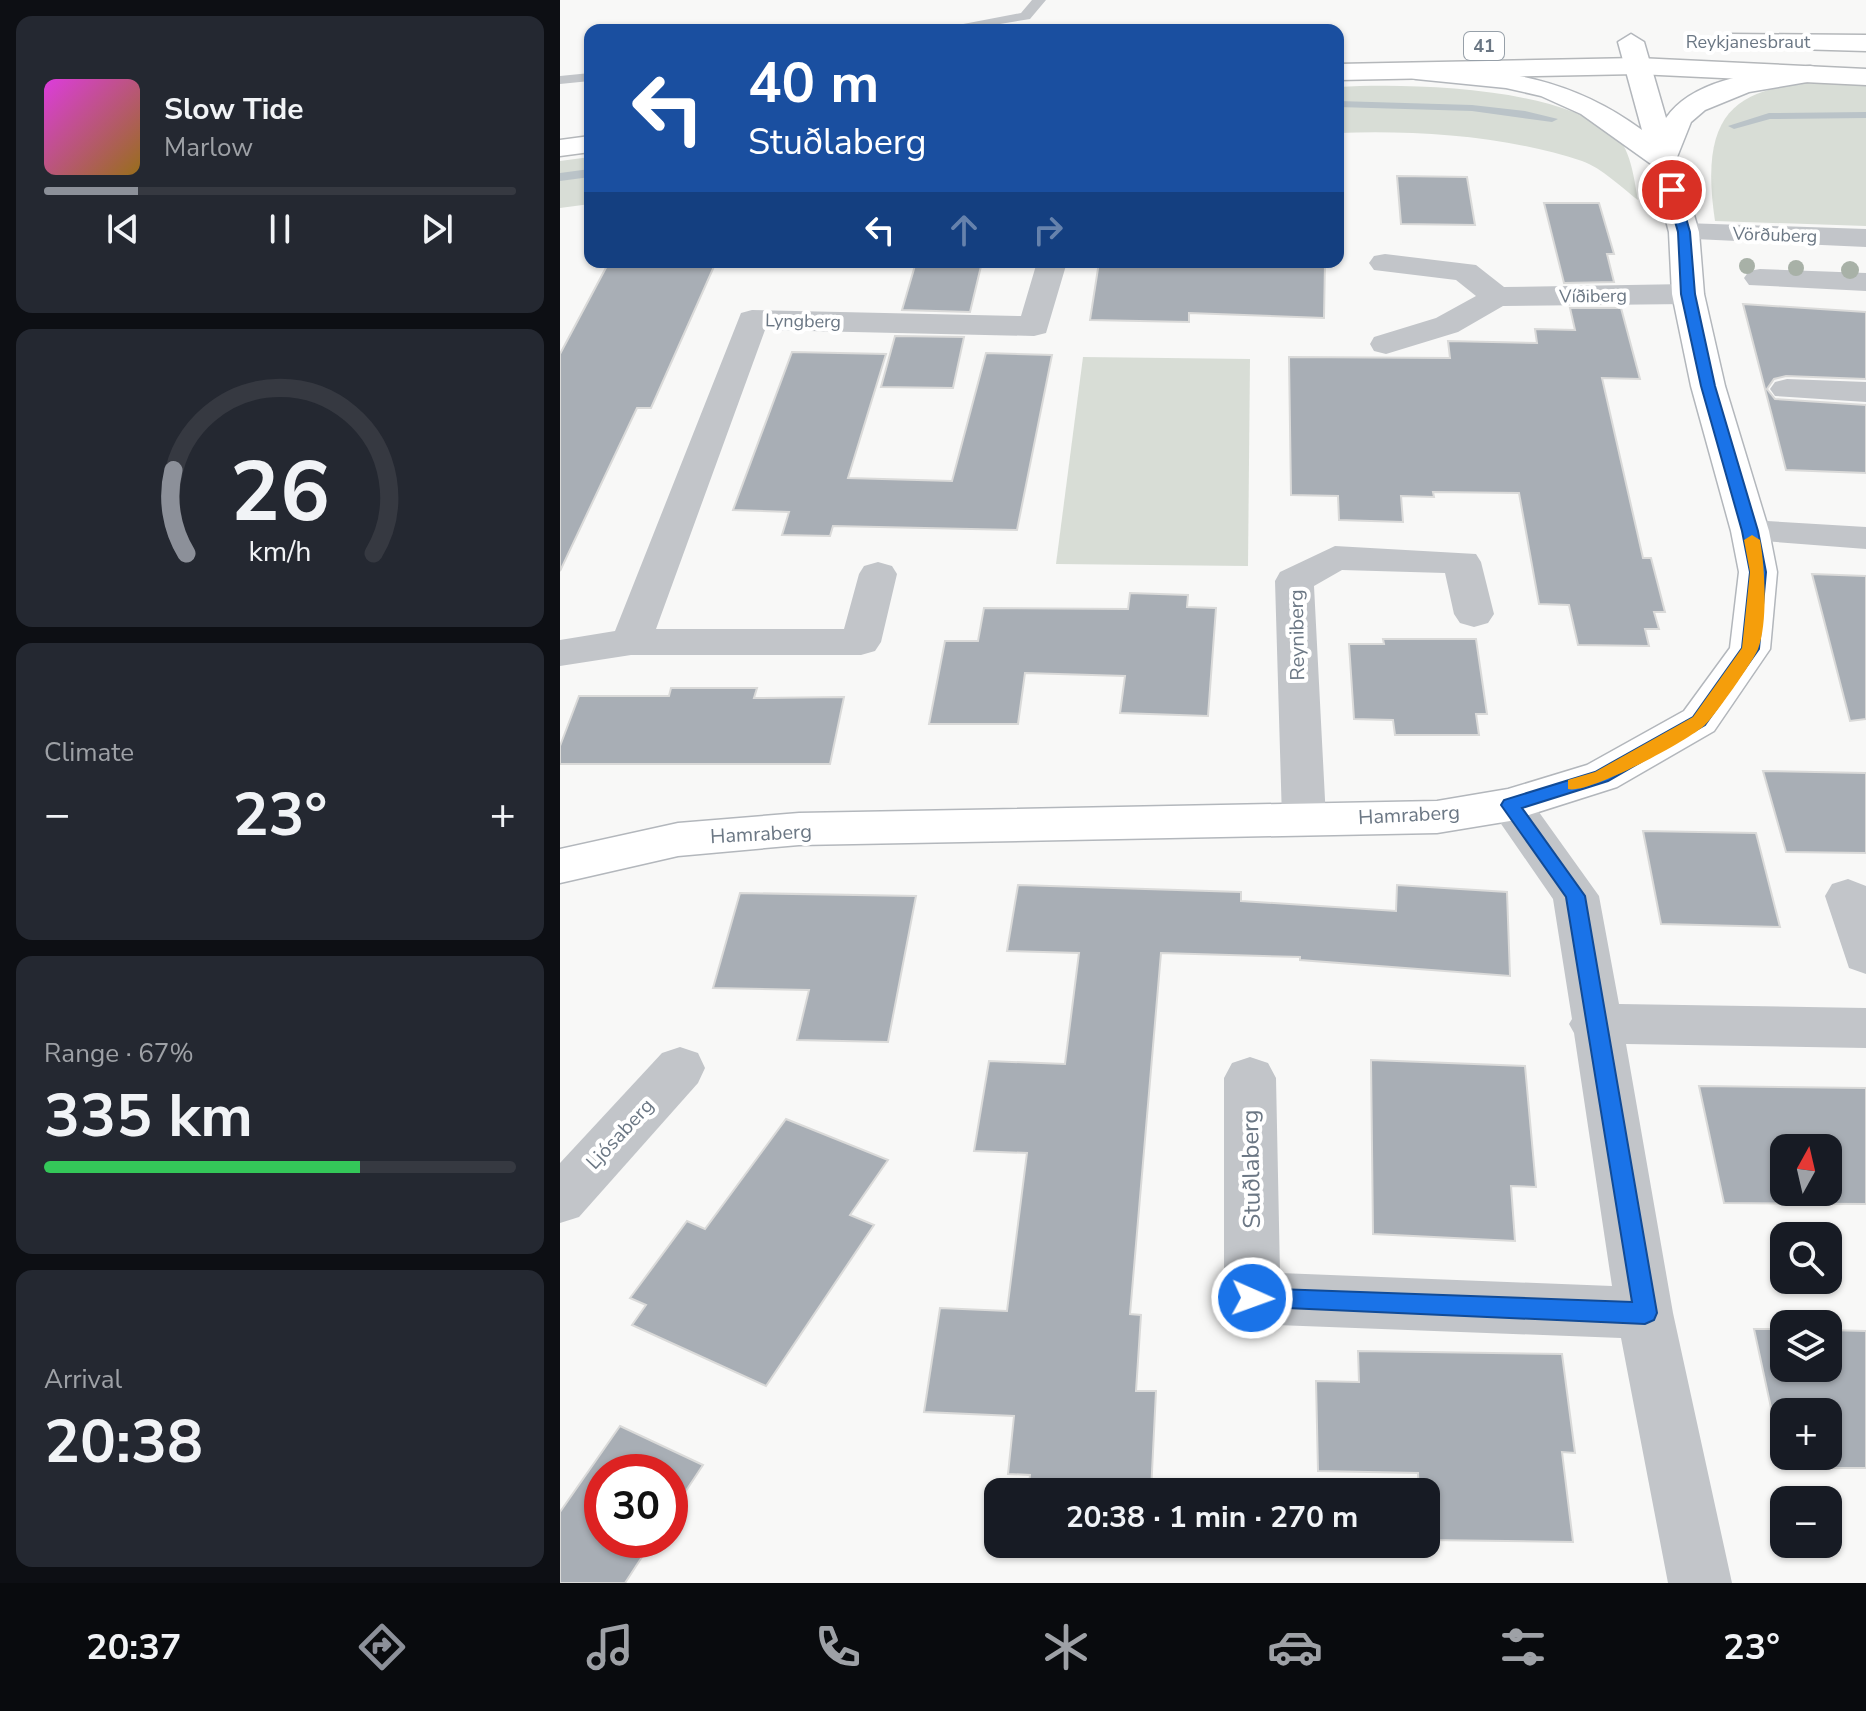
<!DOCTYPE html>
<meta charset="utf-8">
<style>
:root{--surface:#171b24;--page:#242831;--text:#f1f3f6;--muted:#9ea1a6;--line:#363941;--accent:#8c9099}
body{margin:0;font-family:"Nunito Sans",sans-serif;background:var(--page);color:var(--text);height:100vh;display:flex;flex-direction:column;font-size:30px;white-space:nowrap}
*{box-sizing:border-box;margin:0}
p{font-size:26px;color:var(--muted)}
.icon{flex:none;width:44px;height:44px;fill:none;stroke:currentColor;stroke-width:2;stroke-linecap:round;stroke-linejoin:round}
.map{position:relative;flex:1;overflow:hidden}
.drawer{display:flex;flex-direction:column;gap:16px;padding:16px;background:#0d0f14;width:560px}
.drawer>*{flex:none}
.hud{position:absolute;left:24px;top:24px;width:760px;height:244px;border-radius:16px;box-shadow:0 2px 6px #0004;background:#1a4fa0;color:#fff;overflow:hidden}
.needle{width:52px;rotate:8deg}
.fabs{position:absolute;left:1210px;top:1134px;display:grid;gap:16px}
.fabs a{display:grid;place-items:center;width:72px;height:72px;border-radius:16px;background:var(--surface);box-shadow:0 2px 6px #0004;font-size:40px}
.speed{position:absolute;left:24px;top:1454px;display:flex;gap:16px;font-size:40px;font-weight:700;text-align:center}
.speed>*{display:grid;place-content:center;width:104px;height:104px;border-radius:50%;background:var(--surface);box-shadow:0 2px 6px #0004;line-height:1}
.speed .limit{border:12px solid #d22;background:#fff;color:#111}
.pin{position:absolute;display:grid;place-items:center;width:68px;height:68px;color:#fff;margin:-34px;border:4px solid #fff;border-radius:50%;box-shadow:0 2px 8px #0007}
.me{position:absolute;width:88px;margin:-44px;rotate:92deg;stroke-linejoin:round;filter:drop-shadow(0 0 6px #0008)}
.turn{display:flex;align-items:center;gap:28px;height:168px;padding:0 32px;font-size:36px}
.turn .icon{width:104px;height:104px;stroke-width:2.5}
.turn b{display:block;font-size:56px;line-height:68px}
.lanes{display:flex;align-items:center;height:76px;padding:0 32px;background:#0003;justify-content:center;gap:40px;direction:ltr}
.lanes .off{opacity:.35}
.big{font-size:60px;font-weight:700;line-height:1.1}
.drawer .tile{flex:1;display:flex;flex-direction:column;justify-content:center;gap:12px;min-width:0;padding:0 28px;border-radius:16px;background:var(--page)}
.drawer .dial{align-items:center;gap:0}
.dial svg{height:208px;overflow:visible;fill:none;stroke:var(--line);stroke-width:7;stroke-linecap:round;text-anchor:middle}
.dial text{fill:var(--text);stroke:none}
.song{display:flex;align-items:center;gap:24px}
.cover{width:96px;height:96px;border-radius:12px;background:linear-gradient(135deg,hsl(300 70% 55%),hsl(40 70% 35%))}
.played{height:8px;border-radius:4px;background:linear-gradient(90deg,var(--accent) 20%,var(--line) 20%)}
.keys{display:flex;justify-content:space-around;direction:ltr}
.heat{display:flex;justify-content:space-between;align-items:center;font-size:44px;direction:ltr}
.charge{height:12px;border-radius:6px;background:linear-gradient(90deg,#34c759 67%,var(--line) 0)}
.trip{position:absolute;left:424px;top:1478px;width:456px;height:80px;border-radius:16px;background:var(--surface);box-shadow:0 2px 6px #0004;font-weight:700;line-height:80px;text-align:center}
.tabs{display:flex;height:128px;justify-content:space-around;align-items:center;background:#090b0e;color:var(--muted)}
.tabs .icon{width:56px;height:56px}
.tabs .selected{color:var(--accent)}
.tabs b{font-size:36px;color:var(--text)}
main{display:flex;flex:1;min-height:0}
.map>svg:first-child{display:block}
.green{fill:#d8ddd6}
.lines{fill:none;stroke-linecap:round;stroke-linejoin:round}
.stream{fill:#bac3c8;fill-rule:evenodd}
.building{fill:#a8aeb5;stroke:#dadad9;stroke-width:2;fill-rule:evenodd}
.secondary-casing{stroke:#b3b7bc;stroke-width:3}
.highway-casing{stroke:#b4b7ba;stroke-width:3}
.lane{fill:#c2c5c9;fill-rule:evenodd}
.street{fill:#c2c5c9;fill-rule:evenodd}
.secondary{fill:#fff;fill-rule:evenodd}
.highway{fill:#fff;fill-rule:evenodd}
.tree{fill:#a8b1a7}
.route{fill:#1a73e8;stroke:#114b97;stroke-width:2}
.slow{fill:#f59e0b}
.labels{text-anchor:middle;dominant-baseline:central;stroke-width:8;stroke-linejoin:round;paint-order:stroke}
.far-street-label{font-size:18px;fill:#6b7784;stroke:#fff}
.shield{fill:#fff;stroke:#97a0a9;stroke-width:2}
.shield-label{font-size:18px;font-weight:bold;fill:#6b7784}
.street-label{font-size:20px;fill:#6b7784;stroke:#fff}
.near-street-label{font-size:24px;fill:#6b7784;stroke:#fff}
</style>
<main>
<section class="drawer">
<div class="tile">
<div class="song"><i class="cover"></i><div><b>Slow Tide</b><p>Marlow</p></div></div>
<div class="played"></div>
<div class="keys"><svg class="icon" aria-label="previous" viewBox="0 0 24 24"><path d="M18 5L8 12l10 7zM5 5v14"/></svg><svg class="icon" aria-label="pause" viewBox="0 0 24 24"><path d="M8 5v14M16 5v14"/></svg><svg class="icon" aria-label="next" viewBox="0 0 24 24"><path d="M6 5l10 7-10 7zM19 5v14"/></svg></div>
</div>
<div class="tile dial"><svg viewBox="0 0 100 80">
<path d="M14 69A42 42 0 1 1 86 69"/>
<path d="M14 69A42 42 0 0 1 9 37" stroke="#8c9099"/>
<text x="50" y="56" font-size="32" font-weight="700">26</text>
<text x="50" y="72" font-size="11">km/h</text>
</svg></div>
<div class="tile"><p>Climate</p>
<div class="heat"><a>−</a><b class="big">23°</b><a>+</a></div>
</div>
<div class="tile"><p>Range · 67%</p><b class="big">335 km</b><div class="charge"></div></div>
<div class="tile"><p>Arrival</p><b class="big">20:38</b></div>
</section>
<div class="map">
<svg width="1306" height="1583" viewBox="0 0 1306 1583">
<rect width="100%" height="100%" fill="#f8f8f7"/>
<g class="green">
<path d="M1306,81V226L1155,221C1135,89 1195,83 1306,81Z"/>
<path d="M778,87C853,83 991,87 1052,132C1071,146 1074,179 1078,200C1062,188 1042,168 1022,161C947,136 857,130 778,133Z"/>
<path d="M30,157V204L0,208V161Z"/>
<path d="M523,357L690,359L688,566L496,564Z"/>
</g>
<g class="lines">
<g class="stream">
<path d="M778,101L912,105L965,111L998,119L992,122L912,111L778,107Z"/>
<path d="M1306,112V118L1210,119L1174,129L1168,126L1209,113Z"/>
<path d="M30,169V177L0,181V173Z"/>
</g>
</g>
<g class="building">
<path d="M837,176L907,177L915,225L841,224Z"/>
<path d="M984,203H1039L1054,254H1047L1054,282L1004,283Z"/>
<path d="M49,262H156L91,408H77L0,571V354Z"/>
<path d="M356,262H422L410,312L342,310Z"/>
<path d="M539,262H765L764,318L629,313V322L530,320Z"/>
<path d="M1183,304L1306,312V379L1226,376L1214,379L1207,389L1215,399L1306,405V473L1226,470Z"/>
<path d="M1010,308H1061L1080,379L1042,378L1083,558H1091L1105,612H1094L1099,629H1085L1089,646L1018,645L1009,605L979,604L959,493L873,492L874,497L841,496L843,522L779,520L778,496L731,495L729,357L890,358L888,341L977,343L975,329L1015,330Z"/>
<path d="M335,336L404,337L393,388L321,387Z"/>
<path d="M232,352L326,354L288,478L392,481L426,353L492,355L457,530L273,526L270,536L222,535L229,512L173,510Z"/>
<path d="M1252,574L1306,576V719L1290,721Z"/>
<path d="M570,593L628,595L627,607L656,608L648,716L560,713L565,676L465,673L458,724H369L385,641H418L424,608L568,609Z"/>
<path d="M823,639H916L927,714H916L919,735H835L833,720L794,719L789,644H824Z"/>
<path d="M111,688H197L194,698L284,697L270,764H0V746L19,696H109Z"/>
<path d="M1203,771L1306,773V853L1226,852Z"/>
<path d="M1083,831L1196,833L1220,927L1101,924Z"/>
<path d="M458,885L681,892V901L836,911L837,885L947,892L950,976L740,960V957L601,953L570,1314L581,1315L576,1391H596L591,1492H468L470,1475L448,1474L454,1416L364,1412L380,1308L447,1311L467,1153L414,1151L429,1061L505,1064L519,953L447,951Z"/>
<path d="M180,893L356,896L328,1042L237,1040L249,990L153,988Z"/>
<path d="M811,1060L965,1066L976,1187L951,1186L955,1241L813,1234Z"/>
<path d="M1139,1086L1306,1088V1204L1164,1203ZM1224,1148H1268V1192H1224Z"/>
<path d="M226,1119L328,1160L290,1215L314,1225L206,1386L72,1325L86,1305L70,1298L127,1221L145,1229Z"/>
<path d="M1194,1329H1224V1368H1268V1330L1306,1331V1468H1224ZM1224,1412H1268V1456H1224Z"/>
<path d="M798,1351L1002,1354L1015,1453L1002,1452L1013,1542L866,1540V1492H859L858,1473L758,1471L756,1381L799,1382Z"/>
<path d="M60,1426L143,1465L110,1515V1472H42V1540H93L65,1583H0V1512Z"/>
</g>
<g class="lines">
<defs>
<path id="secondary" d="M1071,34L1084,42L1106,118C1135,76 1204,72 1250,66L1259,68L1263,74L1259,80L1189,92L1145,110L1131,122L1117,157L1139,232L1144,294L1165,386L1209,531L1217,572L1210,649L1154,731L1057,787L950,821L877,833L239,845L118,856L0,883V849L118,823L239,813L877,801L948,789L1027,765L1124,711L1170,648L1179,572L1171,531L1131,386L1112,294L1109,232L1091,164L1021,114L981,96L946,88L856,79L847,77L843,71L847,65L856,63C943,71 1009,76 1082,130L1058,42Z"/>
<g id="highway">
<path d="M1168,34L1306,35V51L1159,47L1155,42L1159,37Z"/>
<path d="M1078,58L1306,69V85L1078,74L778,80V64Z"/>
<path d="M30,136V152L0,156V140Z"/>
</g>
</defs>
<use href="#secondary" class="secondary-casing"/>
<use href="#highway" class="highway-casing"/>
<g class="lane">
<path d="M472,0H486L470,19L404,30H372L461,13Z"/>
<path d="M30,73V81L0,84V76Z"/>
</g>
<g class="street">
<path d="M1124,223L1306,229V247L1113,238L1109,232L1113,226Z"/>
<path d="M825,254L916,265L944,287L1128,284L1139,287L1144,294L1139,301L1128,304L943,306L898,332L826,354L814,351L810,344L814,337L876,318L916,296L896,280L814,270L809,263L814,256Z"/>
<path d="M477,262H507L486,333L474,336L205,330L96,629H284L299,574L304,566L318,562L332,566L337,574L321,642L315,651L301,655H71L0,666V640L55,631L181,313L192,310L461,316Z"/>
<path d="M1200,269L1306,273V291L1189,285L1184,278L1189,271Z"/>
<path d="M1227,379L1306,382V402L1215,396L1210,389L1215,382Z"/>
<path d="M1190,520L1306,527V549L1177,539L1171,531L1177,523Z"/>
<path d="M775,546L916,554L921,562L934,614L928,623L914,627L900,623L894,614L885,573L782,570L754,586L766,819L760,830L744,835L728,830L722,819L715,581L720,572Z"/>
<path d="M950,789L966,794L1039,896L1059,1004L1306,1008V1048L1066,1044L1113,1313L1172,1583H1108L1061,1338L692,1324L672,1316L664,1298V1078L672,1063L690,1057L708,1063L716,1078L720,1273L1052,1286L1014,1033L1009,1024L1012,1019L993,899L928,805L934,794Z"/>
<path d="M1288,879L1306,886V974L1289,968L1265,896L1272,884Z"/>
<path d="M120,1047L138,1053L145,1068L138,1083L19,1217L0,1223V1163L102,1053Z"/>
</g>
<use href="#secondary" class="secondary"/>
<use href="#highway" class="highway"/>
</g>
<g class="tree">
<circle cx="1187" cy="266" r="8"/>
<circle cx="1236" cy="268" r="8"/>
<circle cx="1290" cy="270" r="9"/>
</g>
<path class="route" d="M1112,187L1118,190L1130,232L1135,294L1155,386L1198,531L1206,572L1199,649L1145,725L1048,781L962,808L1025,896L1097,1313L1094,1320L1085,1324L684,1306L681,1298L684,1291L692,1288L1072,1302L1006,897L941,805L944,800L1035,772L1133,717L1182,648L1190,572L1182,531L1141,386L1121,294L1118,232L1106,190Z"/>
<path class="slow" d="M1192,535L1200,540C1205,567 1208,623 1198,649C1194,660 1154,717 1145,725C1129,740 1028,795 1008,789V780L1035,772L1133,717L1182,648L1190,572L1184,540Z"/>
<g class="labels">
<g class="far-street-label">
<text x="1188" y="42">Reykjanesbraut</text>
<text transform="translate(1215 235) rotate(2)">Vörðuberg</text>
<text transform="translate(1033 296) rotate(-1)">Víðiberg</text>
<text transform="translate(243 321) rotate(1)">Lyngberg</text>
</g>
<rect class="shield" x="904" y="32" width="40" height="28" rx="6"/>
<g class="shield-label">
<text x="924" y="46">41</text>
</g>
<g class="street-label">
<text transform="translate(737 635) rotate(-91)">Reyniberg</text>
<text transform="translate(849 815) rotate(-3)">Hamraberg</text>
<text transform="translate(201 834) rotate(-3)">Hamraberg</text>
<text transform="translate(60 1134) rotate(-47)">Ljósaberg</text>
</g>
<g class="near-street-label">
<text transform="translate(691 1169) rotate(-91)">Stuðlaberg</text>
</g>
</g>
</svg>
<div class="fabs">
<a><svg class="needle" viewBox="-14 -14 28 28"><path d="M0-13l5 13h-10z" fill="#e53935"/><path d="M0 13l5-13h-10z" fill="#9ea1a6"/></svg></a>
<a><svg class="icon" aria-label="search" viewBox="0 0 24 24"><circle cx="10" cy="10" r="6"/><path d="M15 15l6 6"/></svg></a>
<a><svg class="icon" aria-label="layers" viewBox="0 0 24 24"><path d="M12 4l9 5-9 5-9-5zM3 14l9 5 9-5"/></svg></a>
<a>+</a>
<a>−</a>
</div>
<div class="speed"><div class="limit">30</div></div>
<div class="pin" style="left:1112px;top:190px;background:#d93025"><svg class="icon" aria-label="arrive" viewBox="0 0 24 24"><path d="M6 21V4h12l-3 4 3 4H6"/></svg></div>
<svg class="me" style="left:692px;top:1298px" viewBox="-20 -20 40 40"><circle r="17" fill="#1a73e8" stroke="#fff" stroke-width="3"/><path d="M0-11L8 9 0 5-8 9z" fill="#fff"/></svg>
<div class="trip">20:38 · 1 min · 270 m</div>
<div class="hud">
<div class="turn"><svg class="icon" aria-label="left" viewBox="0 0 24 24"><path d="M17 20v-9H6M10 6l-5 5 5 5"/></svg><div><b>40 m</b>Stuðlaberg</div></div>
<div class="lanes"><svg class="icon" aria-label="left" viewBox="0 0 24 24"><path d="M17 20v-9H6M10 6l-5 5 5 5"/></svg><svg class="icon off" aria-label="ahead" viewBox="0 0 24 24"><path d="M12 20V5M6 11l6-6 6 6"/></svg><svg class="icon off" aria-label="right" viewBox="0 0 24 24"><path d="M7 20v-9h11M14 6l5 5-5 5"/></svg></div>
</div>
</div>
</main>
<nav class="tabs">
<b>20:37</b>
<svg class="icon selected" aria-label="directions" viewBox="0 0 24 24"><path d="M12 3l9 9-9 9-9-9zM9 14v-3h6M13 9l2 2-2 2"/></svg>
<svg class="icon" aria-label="music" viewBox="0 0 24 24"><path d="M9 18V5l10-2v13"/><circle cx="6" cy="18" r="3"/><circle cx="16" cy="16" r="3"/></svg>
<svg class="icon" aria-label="phone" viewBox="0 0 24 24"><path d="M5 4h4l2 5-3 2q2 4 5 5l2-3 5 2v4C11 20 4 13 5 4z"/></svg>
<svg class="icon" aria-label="climate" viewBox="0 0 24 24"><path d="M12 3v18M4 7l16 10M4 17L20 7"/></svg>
<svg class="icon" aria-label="car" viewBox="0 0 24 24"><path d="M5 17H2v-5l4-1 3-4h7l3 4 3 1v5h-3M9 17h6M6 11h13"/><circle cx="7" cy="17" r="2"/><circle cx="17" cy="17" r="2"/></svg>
<svg class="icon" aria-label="filters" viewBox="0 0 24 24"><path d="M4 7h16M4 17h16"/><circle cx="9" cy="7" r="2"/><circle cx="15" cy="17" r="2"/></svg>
<b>23°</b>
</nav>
